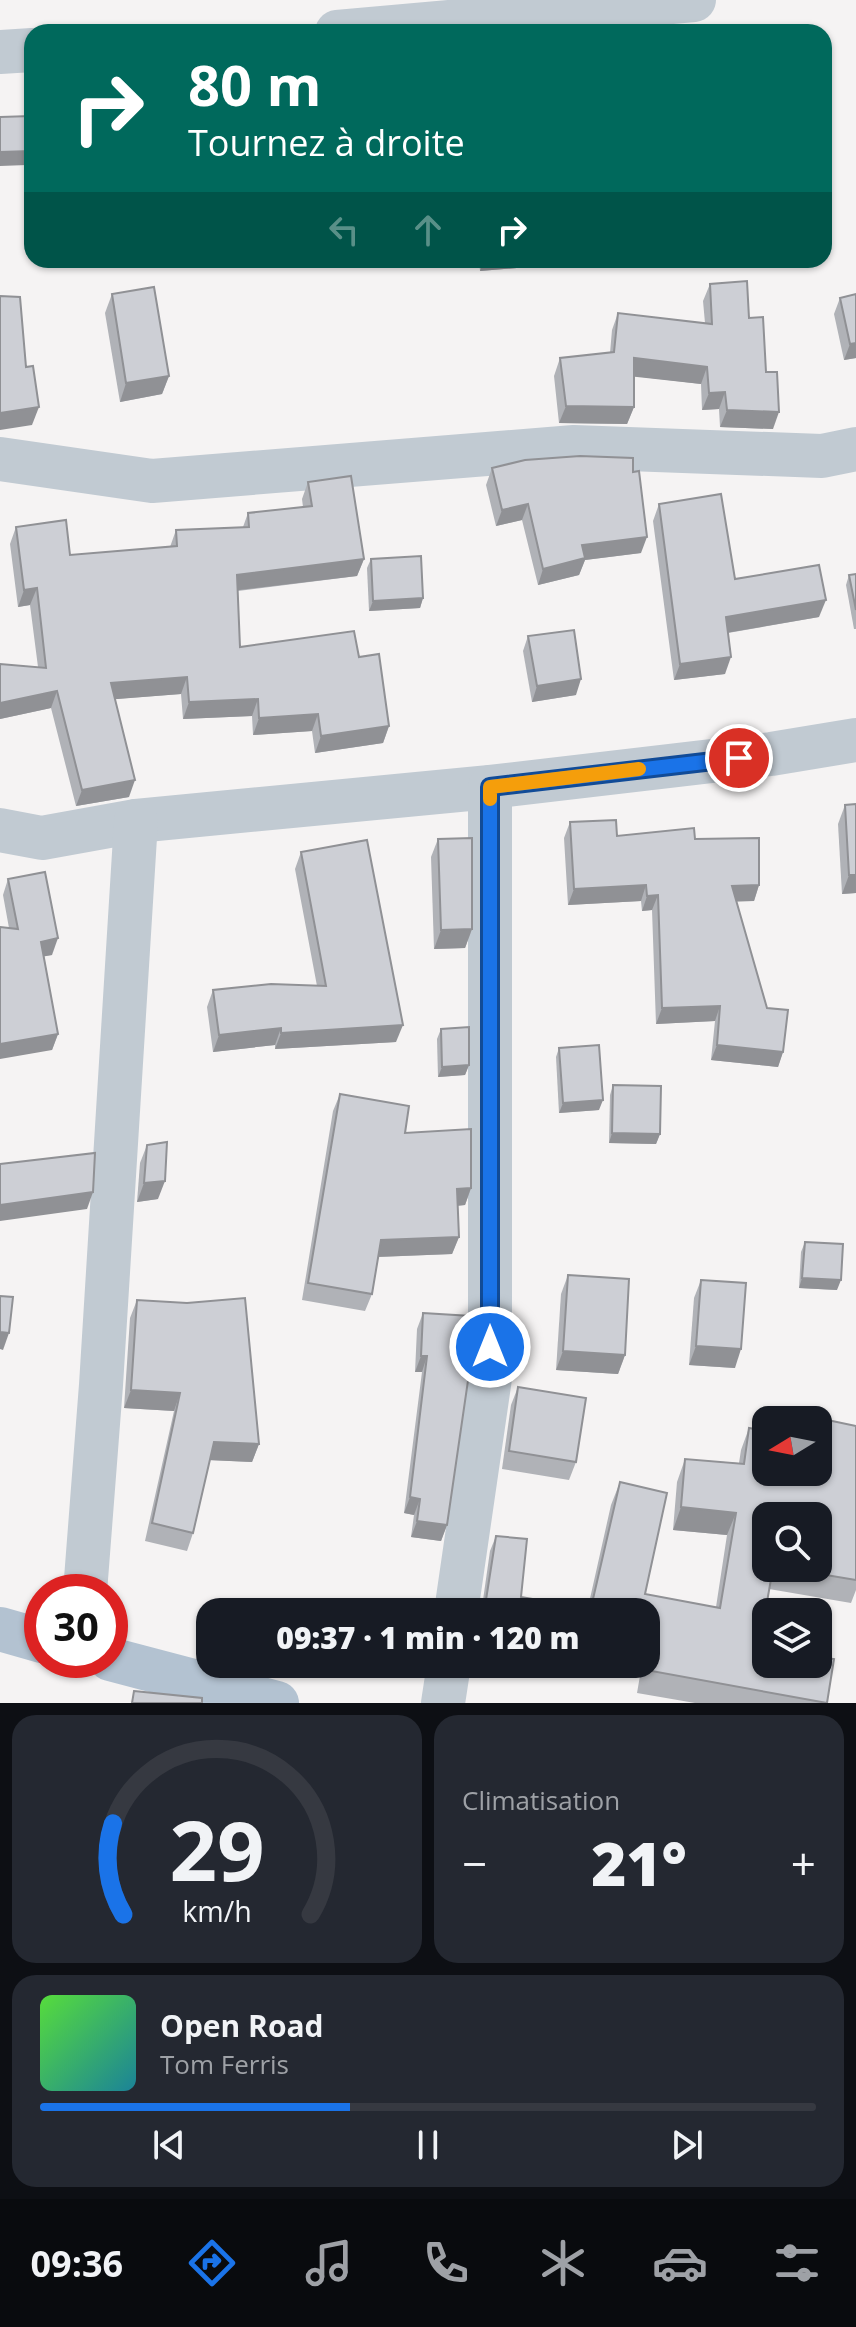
<!DOCTYPE html>
<html lang="fr">
<meta charset="utf-8">
<style>
:root{--surface:#171b24;--page:#242831;--text:#f1f3f6;--muted:#9ea1a6;--line:#363941;--accent:#1a73e8}
body{margin:0;font-family:"Open Sans",sans-serif;background:var(--page);color:var(--text);height:100vh;display:flex;flex-direction:column;font-size:30px;white-space:nowrap}
*{box-sizing:border-box;margin:0}
p{font-size:26px;color:var(--muted)}
.icon{flex:none;width:44px;height:44px;fill:none;stroke:currentColor;stroke-width:2;stroke-linecap:round;stroke-linejoin:round}
.map{position:relative;height:1703px;overflow:hidden}
.panel{display:flex;flex-direction:column;gap:12px;padding:12px;background:#0d0f14;flex:1}
.panel>*{flex:none}
.top-card{position:absolute;left:24px;top:24px;width:808px;height:244px;border-radius:24px;box-shadow:0 2px 6px #0004;background:#00695c;color:#fff;overflow:hidden}
.needle{width:52px;rotate:260deg}
.controls{position:absolute;left:752px;top:1406px;display:grid;gap:16px}
.controls a{display:grid;place-items:center;width:80px;height:80px;border-radius:16px;background:var(--surface);box-shadow:0 2px 6px #0004;font-size:40px}
.speed{position:absolute;left:24px;top:1574px;display:flex;gap:16px;font-size:40px;font-weight:700;text-align:center}
.speed>*{display:grid;place-content:center;width:104px;height:104px;border-radius:50%;background:var(--surface);box-shadow:0 2px 6px #0004;line-height:1}
.speed .limit{border:12px solid #d22;background:#fff;color:#111}
.pin{position:absolute;display:grid;place-items:center;width:68px;height:68px;color:#fff;margin:-34px;border:4px solid #fff;border-radius:50%;box-shadow:0 2px 8px #0007}
.me{position:absolute;width:88px;margin:-44px;rotate:0deg;stroke-linejoin:round;filter:drop-shadow(0 0 6px #0008)}
.turn{display:flex;align-items:center;gap:28px;height:168px;padding:0 32px;font-size:36px}
.turn .icon{width:104px;height:104px;stroke-width:2.5}
.turn b{display:block;font-size:56px;line-height:68px}
.lanes{display:flex;align-items:center;height:76px;padding:0 32px;background:#0003;justify-content:center;gap:40px;direction:ltr}
.lanes .off{opacity:.35}
.big{font-size:60px;font-weight:800;line-height:1.1}
.panel .widget{flex:1;display:flex;flex-direction:column;justify-content:center;gap:12px;min-width:0;padding:0 28px;border-radius:24px;background:var(--page)}
.panel .dial{align-items:center;gap:0}
.dial svg{height:208px;overflow:visible;fill:none;stroke:var(--line);stroke-width:7;stroke-linecap:round;text-anchor:middle}
.dial text{fill:var(--text);stroke:none}
.song{display:flex;align-items:center;gap:24px}
.cover{width:96px;height:96px;border-radius:12px;background:linear-gradient(135deg,hsl(110 70% 55%),hsl(190 70% 35%))}
.played{height:8px;border-radius:4px;background:linear-gradient(90deg,var(--accent) 40%,var(--line) 40%)}
.keys{display:flex;justify-content:space-around;direction:ltr}
.heat{display:flex;justify-content:space-between;align-items:center;font-size:44px;direction:ltr}
.panel .tiles{flex:1;display:grid;gap:12px;grid-template-columns:1fr 1fr}
.widget:last-child{grid-column:span 2}
.trip{position:absolute;left:196px;top:1598px;width:464px;height:80px;border-radius:24px;background:var(--surface);box-shadow:0 2px 6px #0004;font-weight:800;line-height:80px;text-align:center}
.menu{display:flex;height:128px;justify-content:space-around;align-items:center;background:#090b0e;color:var(--muted)}
.menu .icon{width:56px;height:56px}
.menu .current{color:var(--accent)}
.menu b{font-size:36px;color:var(--text)}
.map>svg:first-child{display:block}
.lines{fill:none;stroke-linecap:round;stroke-linejoin:round}
.minor{stroke:#c1cad2;stroke-width:44}
.major{stroke:#b3c2d1;stroke-width:44}
.wall{fill:#b0b2b7;fill-rule:evenodd}
.shaded-wall{fill:#909195}
.building{fill:#cdcfd5;stroke:#909195;stroke-width:2}
.route-casing{stroke:#114b97;stroke-width:20}
.route{stroke:#1a73e8;stroke-width:14}
.slow{stroke:#f59e0b;stroke-width:14}
</style>
<div class="map">
<svg width="856" height="1703" viewBox="0 0 856 1703">
<rect width="100%" height="100%" fill="#f5f3f3"/>
<g class="lines">
<g class="minor">
<path d="M337,32L694,0"/>
<path d="M0,52L32,50"/>
<path d="M0,459L152,481L574,447L822,456L856,449"/>
<path d="M0,830L42,838L136,821L490,787L771,754L856,740"/>
<path d="M85,1592L101,1385L136,821"/>
<path d="M456,1612L490,1378V787"/>
<path d="M443,1703L449,1664"/>
</g>
<g class="major">
<path d="M0,1629L42,1641"/>
<path d="M110,1659L277,1703"/>
</g>
</g>
<g class="wall">
<path d="M479,260H612L480,271Z"/>
<path d="M710,284L749,318L766,372L773,429L720,427L719,409L702,410L701,384L634,376V407L627,424L559,423L554,376L560,358L610,353L612,330L618,313L705,323L703,301Z"/>
<path d="M112,294L169,376L162,394L120,402L105,313Z"/>
<path d="M840,298L856,358L844,360L834,314Z"/>
<path d="M492,468L633,472L641,553L585,560L579,575L538,585L522,520L496,526L486,485Z"/>
<path d="M308,482L364,559L357,576L238,591L240,647L359,657L389,726L383,743L315,753L312,731L253,735L252,716L183,719L181,694L115,699L129,797L76,806L51,708L0,719V664L38,667L30,605L18,607L10,544L16,527L70,555L170,547L176,530L243,527L248,513L303,507L302,499Z"/>
<path d="M659,504L735,579L819,617L728,633L725,674L674,680L653,521Z"/>
<path d="M371,559L423,598L420,608L369,611L367,568Z"/>
<path d="M856,574V629H854L846,585L849,575Z"/>
<path d="M528,636L576,695L532,702L523,651Z"/>
<path d="M845,805L856,893L842,894L838,824Z"/>
<path d="M570,822L617,836L695,839L759,885L754,901H736L767,1008L783,1052L778,1067L711,1060L715,1021L656,1024L652,910L642,911L641,901L568,905L564,838Z"/>
<path d="M438,839L472,929L465,948L434,949L431,857Z"/>
<path d="M301,852L396,1042L275,1049V1045L213,1052L207,1007L213,990L317,986L295,869Z"/>
<path d="M8,879L52,955L44,956L58,1034L52,1050L9,928L3,895Z"/>
<path d="M441,1029L469,1065L465,1075L438,1077L437,1039Z"/>
<path d="M559,1048L599,1110L559,1113L556,1057Z"/>
<path d="M613,1085L660,1134L656,1144L609,1143L610,1095Z"/>
<path d="M340,1094L405,1133L471,1188L465,1205L458,1206L459,1237L452,1254L378,1257L372,1294L365,1311L302,1300L333,1111Z"/>
<path d="M147,1145L158,1199L137,1202L140,1163Z"/>
<path d="M805,1242L837,1290L799,1288L801,1252Z"/>
<path d="M568,1275L625,1355L618,1374L556,1370L561,1294Z"/>
<path d="M701,1280L735,1368L689,1365L694,1298Z"/>
<path d="M137,1300L259,1444L252,1462L210,1460L193,1533L187,1551L145,1541L174,1411L124,1408L130,1318Z"/>
<path d="M423,1313L447,1525L441,1541L411,1537L414,1515L404,1513L422,1372H415L417,1329Z"/>
<path d="M518,1387L576,1462L569,1480L502,1469L511,1405Z"/>
<path d="M856,1426V1590L851,1603L769,1589L759,1647L827,1703H695L637,1693L641,1670L613,1664H646V1612H587L611,1505L620,1482L645,1594L716,1607L727,1535L673,1530L677,1482L685,1459L739,1463L741,1450L749,1428L766,1472ZM818,1516V1568H766Z"/>
<path d="M496,1536L521,1597L482,1607L490,1551Z"/>
</g>
<g class="shaded-wall">
<path d="M32,151L27,165L0,166V152Z"/>
<path d="M128,260H178L177,263L125,267Z"/>
<path d="M484,260H612L480,271Z"/>
<path d="M856,343V358L844,360L850,344Z"/>
<path d="M634,358L707,367L701,384L628,376Z"/>
<path d="M169,376L162,394L120,402L126,383Z"/>
<path d="M725,392L719,409L702,410L709,393Z"/>
<path d="M566,406L634,407L627,424L559,423Z"/>
<path d="M39,407L32,425L0,430V413Z"/>
<path d="M727,410L779,412L773,429L720,427Z"/>
<path d="M528,504L522,520L496,526L502,510Z"/>
<path d="M647,537L641,553L585,560L579,575L538,585L543,569L582,545Z"/>
<path d="M364,559L357,576L231,591L237,575Z"/>
<path d="M37,588L30,605L18,607L24,590Z"/>
<path d="M423,598L420,608L369,611L373,601Z"/>
<path d="M826,600L819,617L720,634L726,617Z"/>
<path d="M731,657L725,674L674,680L680,664Z"/>
<path d="M187,677L181,694L105,700L111,683Z"/>
<path d="M581,679L576,695L532,702L537,686Z"/>
<path d="M57,691L51,708L0,719V703Z"/>
<path d="M258,699L252,716L183,719L189,702Z"/>
<path d="M318,714L312,731L253,735L259,718Z"/>
<path d="M389,726L383,743L315,753L321,736Z"/>
<path d="M135,780L129,797L76,806L82,790Z"/>
<path d="M849,875H856V893L842,894Z"/>
<path d="M646,885L641,901L568,905L574,889Z"/>
<path d="M759,885L754,901L726,902L732,886Z"/>
<path d="M658,895L652,910L642,911L647,896Z"/>
<path d="M472,929L465,948L434,949L441,930Z"/>
<path d="M58,938L52,955L35,958L41,942Z"/>
<path d="M720,1006L715,1021L656,1024L662,1008Z"/>
<path d="M403,1025L396,1042L275,1049L281,1033Z"/>
<path d="M281,1028L275,1045L213,1052L219,1035Z"/>
<path d="M58,1034L52,1050L0,1059V1044Z"/>
<path d="M717,1045L783,1052L778,1067L711,1060Z"/>
<path d="M469,1065L465,1075L438,1077L442,1067Z"/>
<path d="M603,1100L599,1110L559,1113L563,1103Z"/>
<path d="M612,1133L660,1134L656,1144L609,1143Z"/>
<path d="M165,1181L158,1199L137,1202L144,1183Z"/>
<path d="M471,1188L465,1205L451,1206L457,1189Z"/>
<path d="M93,1192L87,1209L0,1221V1205Z"/>
<path d="M459,1237L452,1254L375,1257L381,1240Z"/>
<path d="M802,1278L841,1280L837,1290L799,1288Z"/>
<path d="M0,1332L9,1333L3,1350L0,1349Z"/>
<path d="M696,1346L741,1349L735,1368L689,1365Z"/>
<path d="M563,1351L625,1355L618,1374L556,1370Z"/>
<path d="M421,1356H427L422,1372H415Z"/>
<path d="M131,1390L180,1393L174,1411L124,1408Z"/>
<path d="M214,1442L259,1444L252,1462L207,1460Z"/>
<path d="M410,1497L420,1499L414,1515L404,1513Z"/>
<path d="M681,1507L736,1513L727,1535L673,1530Z"/>
<path d="M417,1521L447,1525L441,1541L411,1537Z"/>
</g>
<g class="building">
<path d="M31,116L32,151L0,152V117Z"/>
<path d="M747,281L749,318L763,317L766,372H777L779,412L727,410L725,392L709,393L707,367L634,358V407L566,406L560,358L614,352L618,313L712,324L710,284Z"/>
<path d="M154,287L169,376L126,383L112,294Z"/>
<path d="M856,294V343L850,344L840,298Z"/>
<path d="M0,296L20,297L26,367L33,366L39,407L0,413Z"/>
<path d="M580,456L633,458V472L639,471L647,537L582,545L585,558L543,569L528,504L502,510L492,468L525,460Z"/>
<path d="M351,476L364,559L237,575L240,647L354,631L359,657L379,654L389,726L321,736L318,714L259,718L258,699L189,702L187,677L111,683L135,780L82,790L57,691L0,703V664L46,668L37,588L24,590L16,527L66,520L70,555L177,546L176,530L249,527L248,513L312,506L308,482Z"/>
<path d="M721,494L735,579L819,565L826,600L726,617L731,657L680,664L659,504Z"/>
<path d="M421,556L423,598L373,601L371,559Z"/>
<path d="M856,574V610L849,575Z"/>
<path d="M574,630L581,679L537,686L528,636Z"/>
<path d="M856,804V875H849L845,805Z"/>
<path d="M616,820L617,836L694,828L695,839L759,838V885L732,886L767,1008L788,1010L783,1052L717,1045L720,1006L662,1008L658,895L647,896L646,885L574,889L570,822Z"/>
<path d="M472,838V929L441,930L438,839Z"/>
<path d="M367,840L403,1025L281,1033V1028L219,1035L213,990L271,984L326,986L301,852Z"/>
<path d="M45,872L58,938L41,942L58,1034L0,1044V927L18,929L8,879Z"/>
<path d="M469,1027V1065L442,1067L441,1029Z"/>
<path d="M599,1045L603,1100L563,1103L559,1048Z"/>
<path d="M613,1085L661,1086L660,1134L612,1133Z"/>
<path d="M340,1094L409,1106L405,1133L471,1129V1188L457,1189L459,1237L381,1240L372,1294L308,1283Z"/>
<path d="M167,1142L165,1181L144,1183L147,1145Z"/>
<path d="M95,1153L93,1192L0,1205V1164Z"/>
<path d="M805,1242L843,1244L841,1280L802,1278Z"/>
<path d="M568,1275L629,1279L625,1355L563,1351Z"/>
<path d="M701,1280L746,1283L741,1349L696,1346Z"/>
<path d="M0,1296L13,1297L9,1333L0,1332Z"/>
<path d="M245,1298L259,1444L214,1442L193,1533L152,1523L180,1393L131,1390L137,1300L187,1303Z"/>
<path d="M423,1313L471,1316V1360L447,1525L417,1521L420,1499L410,1497L427,1356H421Z"/>
<path d="M518,1387L586,1398L576,1462L509,1451Z"/>
<path d="M818,1418L856,1426V1580L784,1568H818V1516H766V1568H773L759,1647L766,1648V1664H818V1657L834,1659L827,1703L646,1670L649,1648L646,1647V1612H590L620,1482L667,1493L645,1594L720,1608L736,1513L681,1507L685,1459L744,1464L749,1428L766,1431V1472H818Z"/>
<path d="M496,1536L527,1539L521,1597L533,1599L530,1612H479L486,1600Z"/>
<path d="M134,1691L202,1698V1703H132Z"/>
</g>
<g class="lines">
<defs>
<path id="route" d="M490,1347V787L739,758"/>
</defs>
<use href="#route" class="route-casing"/>
<use href="#route" class="route"/>
<path class="slow" d="M490,799V787L639,769"/>
</g>
</svg>
<div class="controls">
<a><svg class="needle" viewBox="-14 -14 28 28"><path d="M0-13l5 13h-10z" fill="#e53935"/><path d="M0 13l5-13h-10z" fill="#9ea1a6"/></svg></a>
<a><svg class="icon" aria-label="search" viewBox="0 0 24 24"><circle cx="10" cy="10" r="6"/><path d="M15 15l6 6"/></svg></a>
<a><svg class="icon" aria-label="layers" viewBox="0 0 24 24"><path d="M12 4l9 5-9 5-9-5zM3 14l9 5 9-5"/></svg></a>
</div>
<div class="speed"><div class="limit">30</div></div>
<div class="pin" style="left:739px;top:758px;background:#d93025"><svg class="icon" aria-label="arrive" viewBox="0 0 24 24"><path d="M6 21V4h12l-3 4 3 4H6"/></svg></div>
<svg class="me" style="left:490px;top:1347px" viewBox="-20 -20 40 40"><circle r="17" fill="#1a73e8" stroke="#fff" stroke-width="3"/><path d="M0-11L8 9 0 5-8 9z" fill="#fff"/></svg>
<div class="trip">09:37 · 1 min · 120 m</div>
<div class="top-card">
<div class="turn"><svg class="icon" aria-label="right" viewBox="0 0 24 24"><path d="M7 20v-9h11M14 6l5 5-5 5"/></svg><div><b>80 m</b>Tournez à droite</div></div>
<div class="lanes"><svg class="icon off" aria-label="left" viewBox="0 0 24 24"><path d="M17 20v-9H6M10 6l-5 5 5 5"/></svg><svg class="icon off" aria-label="ahead" viewBox="0 0 24 24"><path d="M12 20V5M6 11l6-6 6 6"/></svg><svg class="icon" aria-label="right" viewBox="0 0 24 24"><path d="M7 20v-9h11M14 6l5 5-5 5"/></svg></div>
</div>
</div>
<section class="panel">
<div class="tiles">
<div class="widget dial"><svg viewBox="0 0 100 80">
<path d="M14 69A42 42 0 1 1 86 69"/>
<path d="M14 69A42 42 0 0 1 10 34" stroke="#1a73e8"/>
<text x="50" y="56" font-size="32" font-weight="700">29</text>
<text x="50" y="72" font-size="11">km/h</text>
</svg></div>
<div class="widget"><p>Climatisation</p>
<div class="heat"><a>−</a><b class="big">21°</b><a>+</a></div>
</div>
<div class="widget">
<div class="song"><i class="cover"></i><div><b>Open Road</b><p>Tom Ferris</p></div></div>
<div class="played"></div>
<div class="keys"><svg class="icon" aria-label="previous" viewBox="0 0 24 24"><path d="M18 5L8 12l10 7zM5 5v14"/></svg><svg class="icon" aria-label="pause" viewBox="0 0 24 24"><path d="M8 5v14M16 5v14"/></svg><svg class="icon" aria-label="next" viewBox="0 0 24 24"><path d="M6 5l10 7-10 7zM19 5v14"/></svg></div>
</div>
</div>
</section>
<nav class="menu">
<b>09:36</b>
<svg class="icon current" aria-label="directions" viewBox="0 0 24 24"><path d="M12 3l9 9-9 9-9-9zM9 14v-3h6M13 9l2 2-2 2"/></svg>
<svg class="icon" aria-label="music" viewBox="0 0 24 24"><path d="M9 18V5l10-2v13"/><circle cx="6" cy="18" r="3"/><circle cx="16" cy="16" r="3"/></svg>
<svg class="icon" aria-label="phone" viewBox="0 0 24 24"><path d="M5 4h4l2 5-3 2q2 4 5 5l2-3 5 2v4C11 20 4 13 5 4z"/></svg>
<svg class="icon" aria-label="climate" viewBox="0 0 24 24"><path d="M12 3v18M4 7l16 10M4 17L20 7"/></svg>
<svg class="icon" aria-label="car" viewBox="0 0 24 24"><path d="M5 17H2v-5l4-1 3-4h7l3 4 3 1v5h-3M9 17h6M6 11h13"/><circle cx="7" cy="17" r="2"/><circle cx="17" cy="17" r="2"/></svg>
<svg class="icon" aria-label="filters" viewBox="0 0 24 24"><path d="M4 7h16M4 17h16"/><circle cx="9" cy="7" r="2"/><circle cx="15" cy="17" r="2"/></svg>
</nav>
